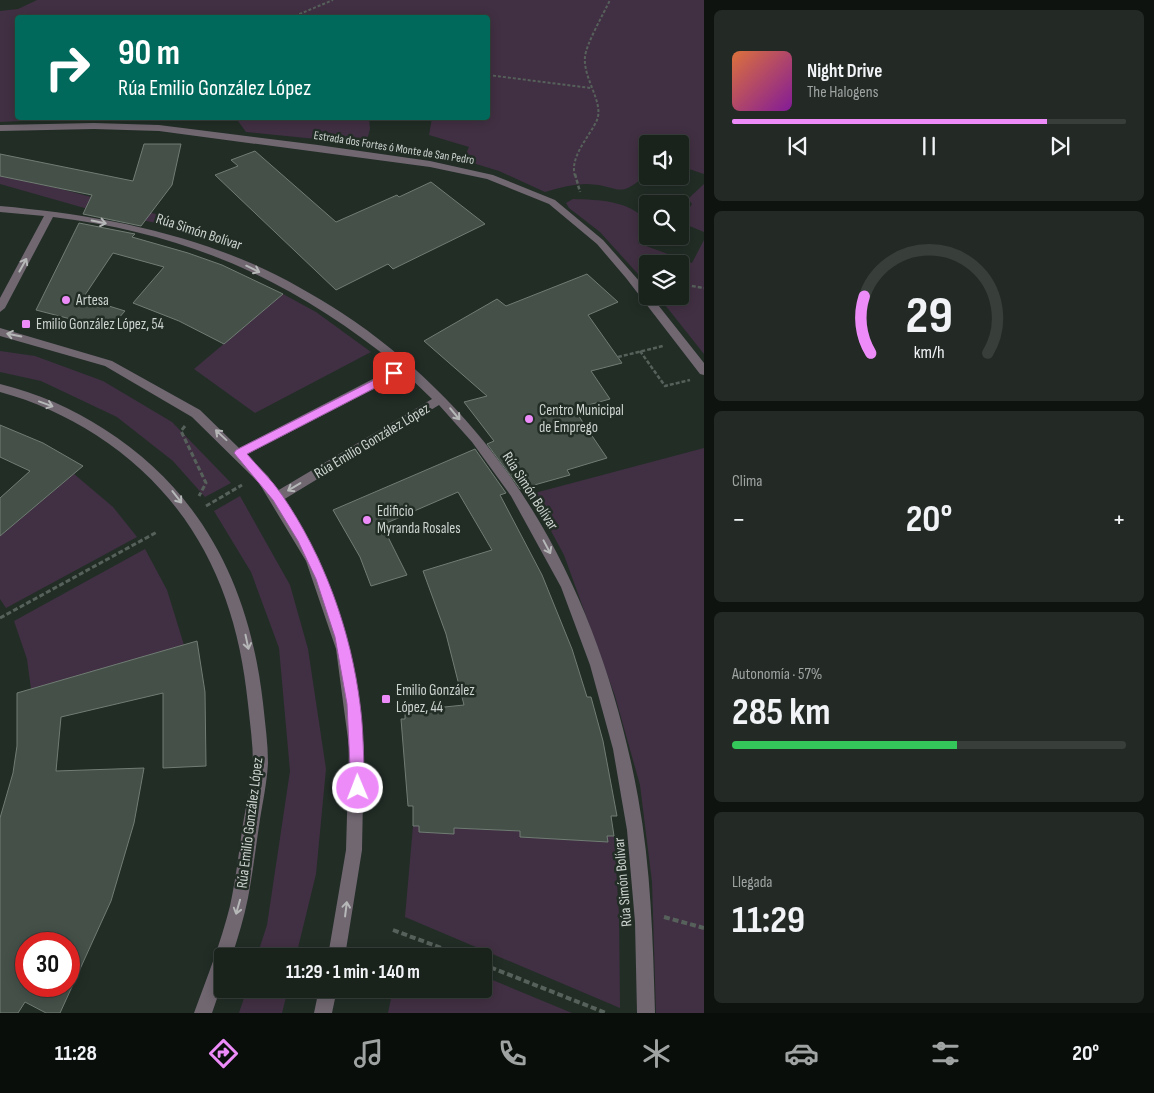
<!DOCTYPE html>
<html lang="es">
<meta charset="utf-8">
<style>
:root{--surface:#1a221c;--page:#232a25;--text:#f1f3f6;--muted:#9fa4a3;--line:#383f3b;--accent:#ed8cf9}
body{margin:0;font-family:"Sofia Sans Condensed",sans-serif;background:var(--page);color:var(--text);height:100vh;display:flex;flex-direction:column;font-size:19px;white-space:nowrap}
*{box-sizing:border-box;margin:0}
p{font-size:16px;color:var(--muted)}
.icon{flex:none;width:28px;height:28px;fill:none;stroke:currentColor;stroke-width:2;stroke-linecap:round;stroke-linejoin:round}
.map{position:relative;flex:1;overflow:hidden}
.drawer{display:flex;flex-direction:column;gap:10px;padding:10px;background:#0e130f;width:450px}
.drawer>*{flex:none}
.banner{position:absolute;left:15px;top:15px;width:475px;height:105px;border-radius:5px;box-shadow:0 2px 12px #0003,0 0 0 1px var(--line);background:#00695c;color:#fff;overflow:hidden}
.controls{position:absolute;left:639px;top:135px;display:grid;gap:10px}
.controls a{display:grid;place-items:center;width:50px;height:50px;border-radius:5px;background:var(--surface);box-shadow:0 2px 12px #0003,0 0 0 1px var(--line);font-size:25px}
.speed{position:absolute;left:15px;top:932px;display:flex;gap:10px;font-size:25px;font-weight:700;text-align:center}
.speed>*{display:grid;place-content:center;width:65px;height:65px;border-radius:50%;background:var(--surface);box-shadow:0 2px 12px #0003,0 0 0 1px var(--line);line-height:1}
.speed .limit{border:8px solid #d22;background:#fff;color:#111}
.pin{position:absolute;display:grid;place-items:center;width:42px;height:42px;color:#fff;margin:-21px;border-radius:10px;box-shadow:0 2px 8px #0006}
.me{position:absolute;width:55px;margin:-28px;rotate:359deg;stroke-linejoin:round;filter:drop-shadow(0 0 4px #0008)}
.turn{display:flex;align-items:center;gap:18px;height:105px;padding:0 20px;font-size:22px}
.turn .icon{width:65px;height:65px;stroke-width:2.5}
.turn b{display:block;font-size:35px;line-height:42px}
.big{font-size:38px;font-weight:700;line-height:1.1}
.drawer .card{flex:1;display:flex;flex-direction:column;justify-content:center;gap:8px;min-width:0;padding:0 18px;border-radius:8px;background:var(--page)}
.drawer .dial{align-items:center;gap:0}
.dial svg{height:130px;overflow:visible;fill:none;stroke:var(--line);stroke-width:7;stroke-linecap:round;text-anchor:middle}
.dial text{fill:var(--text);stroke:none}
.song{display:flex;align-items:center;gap:15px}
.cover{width:60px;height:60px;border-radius:8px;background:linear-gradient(135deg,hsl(20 70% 55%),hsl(290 70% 35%))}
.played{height:5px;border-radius:2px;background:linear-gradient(90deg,var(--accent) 80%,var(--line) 80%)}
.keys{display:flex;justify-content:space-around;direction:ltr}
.heat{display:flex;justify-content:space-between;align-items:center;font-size:28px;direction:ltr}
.charge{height:8px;border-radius:4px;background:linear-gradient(90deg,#34c759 57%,var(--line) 0)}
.trip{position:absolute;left:214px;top:948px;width:278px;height:50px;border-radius:5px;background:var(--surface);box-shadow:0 2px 12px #0003,0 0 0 1px var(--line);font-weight:700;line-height:50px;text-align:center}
.tab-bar{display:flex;height:80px;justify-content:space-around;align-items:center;background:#0a0e0b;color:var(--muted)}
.tab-bar .icon{width:35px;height:35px}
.tab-bar .selected{color:var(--accent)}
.tab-bar b{font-size:22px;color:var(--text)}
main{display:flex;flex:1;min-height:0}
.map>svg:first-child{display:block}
.green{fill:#413043}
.building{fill:#455049;stroke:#707c74;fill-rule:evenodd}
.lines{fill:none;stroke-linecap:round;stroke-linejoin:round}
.path-far3{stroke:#57615b;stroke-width:2;stroke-dasharray:3 2;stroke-linecap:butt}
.path-far2{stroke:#57615b;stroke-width:2.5;stroke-dasharray:4 2;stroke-linecap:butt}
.path-far1{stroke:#57615b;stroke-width:3;stroke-dasharray:5 2.5;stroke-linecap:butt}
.path{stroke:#57615b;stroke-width:4;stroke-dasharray:6 3;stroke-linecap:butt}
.minor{fill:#706771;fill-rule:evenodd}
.oneway{stroke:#b6b8b8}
.route{fill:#ed8cf9;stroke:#9a5ba2}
.poi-dot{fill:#ed8cf9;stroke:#222d26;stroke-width:2}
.labels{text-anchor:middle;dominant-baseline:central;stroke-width:5;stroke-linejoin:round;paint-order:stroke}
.far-street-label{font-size:12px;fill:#cdd3cf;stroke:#222d26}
.street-label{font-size:15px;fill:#cdd3cf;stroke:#222d26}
.poi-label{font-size:15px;fill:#cdd3cf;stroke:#222d26;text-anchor:start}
</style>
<main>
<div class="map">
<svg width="704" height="1013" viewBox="0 0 704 1013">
<rect width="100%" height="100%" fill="#222d26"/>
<g class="green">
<path d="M37,0H704V174L680,166V144H648L647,174C617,201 620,185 587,184C572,184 559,188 545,192L499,171L463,160L469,147L429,135L432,118H488V18H18V118H81L0,122V11L18,9Z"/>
<path d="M210,118H369L370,129L366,144L246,132L238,121Z"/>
<path d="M0,176L61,189L167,217L161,224L88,209L0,184Z"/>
<path d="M704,184V232L680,222L692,204L688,199Z"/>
<path d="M573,199C599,200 628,200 647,221L646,228L638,243L692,263L704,240V354L658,296H680V264H648L647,284L600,232L569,208L566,203Z"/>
<path d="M283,294L316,312L371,352L255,413L194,369Z"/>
<path d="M0,351L35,356L103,381L172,422L231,483L205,497L173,461L117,417L41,381L0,372Z"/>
<path d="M704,448V1013H656L652,882L640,785L615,696L564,555L531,494Z"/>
<path d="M74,474L113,507L137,537L6,608L0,599V536Z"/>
<path d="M240,496L290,585L308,649L326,769L316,874L296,956H257L267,925L290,771L279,648L251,572L214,511Z"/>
<path d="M145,549L167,590L184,645L31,689L27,659L14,621Z"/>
<path d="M413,826L614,836L619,914L620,1008L405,917Z"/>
<path d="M483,976L572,1013H388L393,989H482Z"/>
<path d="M247,989H288L282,1013H239Z"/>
</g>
<g class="building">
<path d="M144,144H181L172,185L141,226L83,214L92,195L0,176V154L133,181Z"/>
<path d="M255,151L336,222L397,195L399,197L431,182L485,224L393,269L388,264L336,290L215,175L238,166L231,160Z"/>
<path d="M79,223L135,234L132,237L188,253L222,265L283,294L224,344L179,321L133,303L164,267L113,253L83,298L125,311L109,329L36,310Z"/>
<path d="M587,274L618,302L588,315L622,363L591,371L610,399L574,409L607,458L567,470L570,475L520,489L487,444L494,441L464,402L487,396L424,341L497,299L506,306Z"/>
<path d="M0,425L43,443L83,466L0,536V498L30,471L0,457Z"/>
<path d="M475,449L506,493L500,495L542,575L572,649L587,697H591L603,741L617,816H611L614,836H607L608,842L520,837V831L454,828V834L419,832V826H413V806H408L401,719H405V711L464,705L446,634L423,571L492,550L458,492L382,525L407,575L371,586L360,557L333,510Z"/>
<path d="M197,641L205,692L206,766L163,768V693L61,717L56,771L144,768L134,823L111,901L60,1013H46L25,1002L18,1013H0V818L13,773L17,746V693ZM26,944H69V986H26Z"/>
</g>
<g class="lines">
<g class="path-far3">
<path d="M290,18L333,0"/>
<path d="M488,75L591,88"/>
<path d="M575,176C569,157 590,136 597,120C604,102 583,79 585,57C586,44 604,13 610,0"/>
</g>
<g class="path-far2">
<path d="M575,174L580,192"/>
<path d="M680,284L704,288"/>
<path d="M640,351L665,386L690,380"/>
<path d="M618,357L663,346"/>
</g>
<g class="path-far1">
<path d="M185,426L181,431L206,483L199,496"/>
<path d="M206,506L242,485"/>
<path d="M0,618L157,532"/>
</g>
<g class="path">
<path d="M664,917L704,928"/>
<path d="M393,930L463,956"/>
<path d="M482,964L606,1013"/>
</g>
<g class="minor">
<path d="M94,123L159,125L318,145L430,161L493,175L555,200L603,240L648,291V296H651L704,363V375L700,374L626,278L597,244L549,204L487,179L430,167L159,131L94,129L0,131V125Z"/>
<path d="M0,206C77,213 150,225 223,252C265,267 305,289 342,313C512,425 602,600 638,797C651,868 653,941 655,1013H637L635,922L627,830L613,749L590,665L561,587L511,496L472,442L439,405L283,500L319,559L350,649L364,747L362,850L345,956H328L346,850L349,747L336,649L306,561L259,483L192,417L105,366L0,336V328L112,361L200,410L239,448L398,366C292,280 190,234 53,217L5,308L0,312V298L44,216L0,212ZM405,373L432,399L277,491L268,476L246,455Z"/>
<path d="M0,384C37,393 72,408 104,429C203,492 250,588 263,703C265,723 268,743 268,763C267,782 263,801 260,819C256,845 253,872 248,898C244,918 238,937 232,956H222V984L212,1013H194C207,978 221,942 230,906C236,879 239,851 243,824C246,804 252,784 253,764C253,744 250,724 248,704C237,591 193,498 96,435C66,416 34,401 0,392Z"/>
<path d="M319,989H337L332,1013H314Z"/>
</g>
</g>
<defs><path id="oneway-shaft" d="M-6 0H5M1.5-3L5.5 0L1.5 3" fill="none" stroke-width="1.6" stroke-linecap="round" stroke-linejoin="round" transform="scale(1.25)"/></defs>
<g class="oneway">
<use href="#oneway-shaft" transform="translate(99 222) rotate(11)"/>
<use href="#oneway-shaft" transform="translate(23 265) rotate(-61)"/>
<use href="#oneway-shaft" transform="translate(253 269) rotate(26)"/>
<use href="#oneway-shaft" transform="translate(14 335) rotate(-168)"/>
<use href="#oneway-shaft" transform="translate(46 404) rotate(20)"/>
<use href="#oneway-shaft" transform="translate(455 414) rotate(50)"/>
<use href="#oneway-shaft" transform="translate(221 435) rotate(-137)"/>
<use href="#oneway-shaft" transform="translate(294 487) rotate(149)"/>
<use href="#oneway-shaft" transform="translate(177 497) rotate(52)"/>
<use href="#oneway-shaft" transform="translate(547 547) rotate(62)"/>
<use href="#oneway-shaft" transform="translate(247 642) rotate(78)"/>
<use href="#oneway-shaft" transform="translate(238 907) rotate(106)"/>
<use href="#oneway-shaft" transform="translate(346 909) rotate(-83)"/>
</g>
<path class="route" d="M394,370L399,373L398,376L247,454C258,467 272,480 282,495C324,556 351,631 360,704C364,732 363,760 365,788L363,793L358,795L353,793L351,788L347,704L335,637L316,579L298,541L273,500L234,453L236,450Z"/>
<g class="poi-dot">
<circle cx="66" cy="300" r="5"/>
<rect x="21" y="319" width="10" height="10" rx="2.5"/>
<circle cx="529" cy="419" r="5"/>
<circle cx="367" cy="520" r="5"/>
<rect x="381" y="694" width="10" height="10" rx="2.5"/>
</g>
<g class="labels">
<g class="far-street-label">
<text transform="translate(394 148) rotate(9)">Estrada dos Fortes ó Monte de San Pedro</text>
</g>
<g class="street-label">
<text transform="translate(199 232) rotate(18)">Rúa Simón Bolívar</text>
<text transform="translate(372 441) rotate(-31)">Rúa Emilio González López</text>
<text transform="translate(530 491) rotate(57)">Rúa Simón Bolívar</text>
<text transform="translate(250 823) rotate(-83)">Rúa Emilio González López</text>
<text transform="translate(623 882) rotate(-95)">Rúa Simón Bolívar</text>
</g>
<g class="poi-label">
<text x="76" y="300">Artesa</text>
<text x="36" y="324">Emilio González López, 54</text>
<text x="539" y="410">Centro Municipal<tspan x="539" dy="17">de Emprego</tspan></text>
<text x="377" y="511">Edificio<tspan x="377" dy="17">Myranda Rosales</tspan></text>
<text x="396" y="690">Emilio González<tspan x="396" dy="17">López, 44</tspan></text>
</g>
</g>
</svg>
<div class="controls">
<a><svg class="icon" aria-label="sound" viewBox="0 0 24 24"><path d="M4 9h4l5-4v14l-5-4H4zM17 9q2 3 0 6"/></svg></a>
<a><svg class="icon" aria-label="search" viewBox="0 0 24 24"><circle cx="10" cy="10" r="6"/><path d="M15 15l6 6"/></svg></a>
<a><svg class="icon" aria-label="layers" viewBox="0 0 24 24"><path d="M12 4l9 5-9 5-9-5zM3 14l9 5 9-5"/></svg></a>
</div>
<div class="speed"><div class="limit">30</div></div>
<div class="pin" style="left:394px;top:373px;background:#d93025"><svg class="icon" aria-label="arrive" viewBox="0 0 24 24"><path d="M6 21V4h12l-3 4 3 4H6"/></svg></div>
<svg class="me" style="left:358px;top:788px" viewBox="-20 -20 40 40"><circle r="17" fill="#ed8cf9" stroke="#fff" stroke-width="3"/><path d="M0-11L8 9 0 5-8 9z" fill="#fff"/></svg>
<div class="trip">11:29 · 1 min · 140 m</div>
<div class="banner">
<div class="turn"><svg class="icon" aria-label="right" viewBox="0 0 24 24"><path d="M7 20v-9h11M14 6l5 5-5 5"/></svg><div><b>90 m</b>Rúa Emilio González López</div></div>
</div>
</div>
<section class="drawer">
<div class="card">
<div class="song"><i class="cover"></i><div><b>Night Drive</b><p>The Halogens</p></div></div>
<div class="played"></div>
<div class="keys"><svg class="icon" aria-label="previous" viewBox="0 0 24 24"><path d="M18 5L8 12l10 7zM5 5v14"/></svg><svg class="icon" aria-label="pause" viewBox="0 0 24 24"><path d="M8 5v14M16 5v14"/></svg><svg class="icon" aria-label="next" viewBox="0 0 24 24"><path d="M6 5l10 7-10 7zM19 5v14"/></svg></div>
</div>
<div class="card dial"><svg viewBox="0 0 100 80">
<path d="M14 69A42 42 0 1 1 86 69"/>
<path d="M14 69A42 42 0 0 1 10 34" stroke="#ed8cf9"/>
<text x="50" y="56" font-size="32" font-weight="700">29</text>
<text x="50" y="72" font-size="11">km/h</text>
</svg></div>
<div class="card"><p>Clima</p>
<div class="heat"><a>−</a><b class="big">20°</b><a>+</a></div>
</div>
<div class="card"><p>Autonomía · 57%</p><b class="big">285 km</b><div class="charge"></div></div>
<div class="card"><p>Llegada</p><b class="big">11:29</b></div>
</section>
</main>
<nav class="tab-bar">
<b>11:28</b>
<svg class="icon selected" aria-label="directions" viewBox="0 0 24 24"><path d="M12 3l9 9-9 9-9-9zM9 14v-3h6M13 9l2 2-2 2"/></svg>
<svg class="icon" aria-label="music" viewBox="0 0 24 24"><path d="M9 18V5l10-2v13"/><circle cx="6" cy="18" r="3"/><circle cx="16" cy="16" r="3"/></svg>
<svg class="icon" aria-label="phone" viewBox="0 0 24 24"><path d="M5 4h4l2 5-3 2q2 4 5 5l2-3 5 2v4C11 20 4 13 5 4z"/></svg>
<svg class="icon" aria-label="climate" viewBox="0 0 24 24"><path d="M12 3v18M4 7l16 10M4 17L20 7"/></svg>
<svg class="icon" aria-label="car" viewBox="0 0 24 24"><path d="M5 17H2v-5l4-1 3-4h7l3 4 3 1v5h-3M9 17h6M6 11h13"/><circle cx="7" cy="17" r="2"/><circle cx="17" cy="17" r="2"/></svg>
<svg class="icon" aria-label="filters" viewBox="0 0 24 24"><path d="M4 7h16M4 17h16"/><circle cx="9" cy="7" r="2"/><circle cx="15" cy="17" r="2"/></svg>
<b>20°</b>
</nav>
